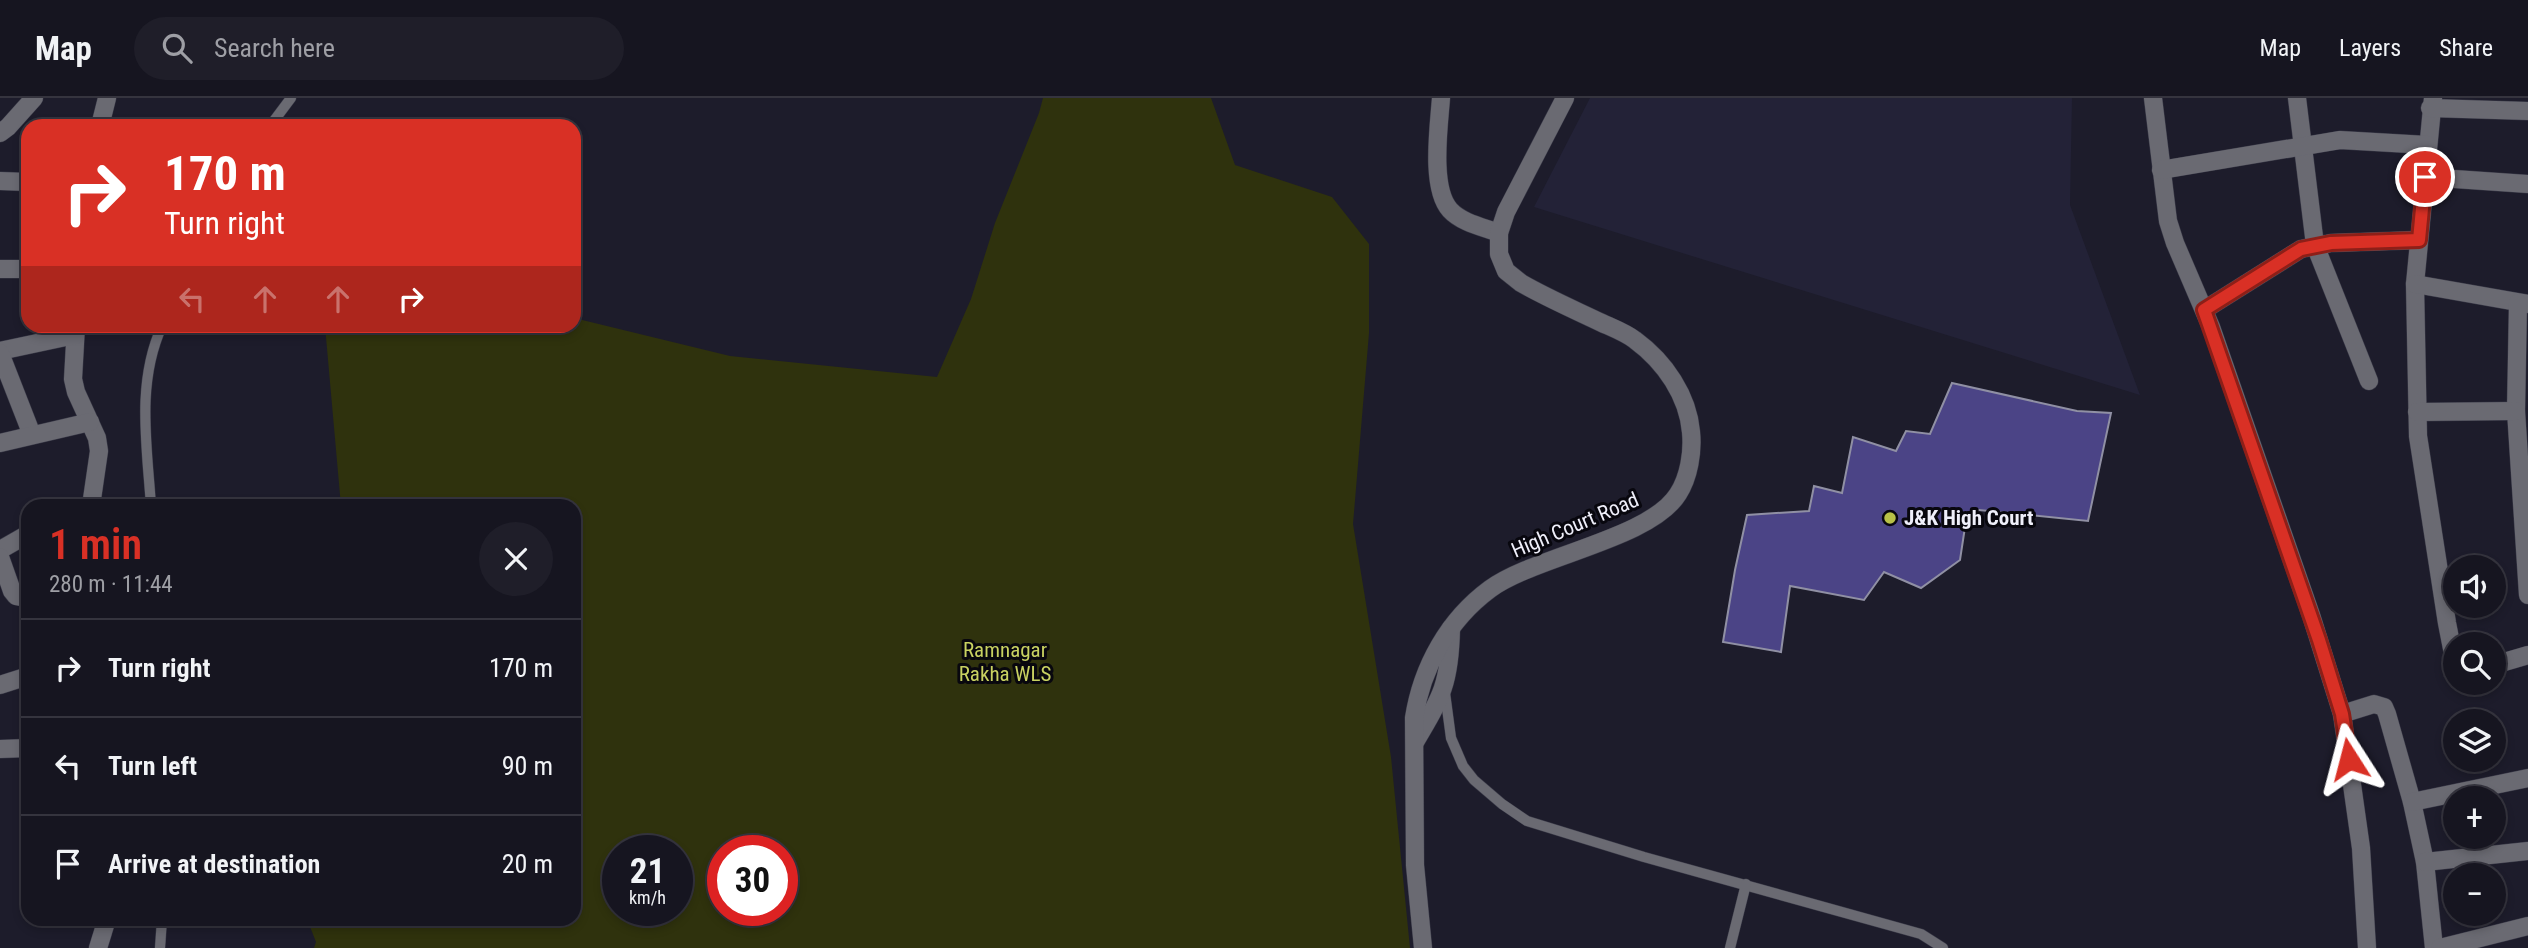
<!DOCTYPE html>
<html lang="en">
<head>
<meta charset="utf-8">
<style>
	:root { --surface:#161520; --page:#1f1e29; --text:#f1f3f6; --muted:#9e9fa5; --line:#35343e; --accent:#d93025 }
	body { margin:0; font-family:"Roboto Condensed",sans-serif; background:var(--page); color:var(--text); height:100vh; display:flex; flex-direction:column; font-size:26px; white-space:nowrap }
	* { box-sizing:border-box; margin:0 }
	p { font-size:23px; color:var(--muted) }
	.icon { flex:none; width:38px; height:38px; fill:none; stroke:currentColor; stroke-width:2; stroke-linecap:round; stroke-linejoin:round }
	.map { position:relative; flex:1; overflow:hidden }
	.sheet { position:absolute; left:21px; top:401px; width:560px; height:427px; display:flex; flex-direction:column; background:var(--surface); border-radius:21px; box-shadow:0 4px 10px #0003,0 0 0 2px var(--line) }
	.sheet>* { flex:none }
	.banner { position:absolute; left:21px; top:21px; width:560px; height:214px; border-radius:21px; box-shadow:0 4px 10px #0003,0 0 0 2px var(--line); background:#d93025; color:#fff; overflow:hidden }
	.fabs { position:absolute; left:2443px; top:457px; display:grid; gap:14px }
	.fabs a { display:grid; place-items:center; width:63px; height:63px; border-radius:50%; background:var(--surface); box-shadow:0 4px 10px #0003,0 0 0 2px var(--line); font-size:35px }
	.speed { position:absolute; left:602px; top:737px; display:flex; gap:14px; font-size:35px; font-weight:700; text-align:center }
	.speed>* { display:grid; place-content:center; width:91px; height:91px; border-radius:50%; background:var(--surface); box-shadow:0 4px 10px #0003,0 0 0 2px var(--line); line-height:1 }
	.speed small { font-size:18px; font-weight:400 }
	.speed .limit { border:10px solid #d22; background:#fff; color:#111 }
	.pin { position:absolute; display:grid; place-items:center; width:60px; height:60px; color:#fff; margin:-30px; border:4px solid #fff; border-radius:50%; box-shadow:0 2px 7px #0007 }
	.me { position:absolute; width:77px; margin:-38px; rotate:351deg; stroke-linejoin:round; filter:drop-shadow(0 0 5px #0008) }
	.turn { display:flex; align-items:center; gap:24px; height:147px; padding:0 28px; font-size:32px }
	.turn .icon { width:91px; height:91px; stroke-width:2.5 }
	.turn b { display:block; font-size:49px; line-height:60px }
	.lanes { display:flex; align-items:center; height:66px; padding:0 28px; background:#0003; justify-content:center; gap:35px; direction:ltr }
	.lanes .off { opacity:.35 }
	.round { display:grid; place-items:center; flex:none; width:74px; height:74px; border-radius:37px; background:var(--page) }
	.summary { display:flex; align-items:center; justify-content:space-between; height:119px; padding:0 28px }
	h1 { font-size:42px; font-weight:600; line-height:52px; color:var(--accent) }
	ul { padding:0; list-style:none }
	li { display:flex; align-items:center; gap:21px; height:98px; padding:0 28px; border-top:2px solid var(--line) }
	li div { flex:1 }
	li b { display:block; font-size:26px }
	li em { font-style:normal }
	header { display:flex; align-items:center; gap:42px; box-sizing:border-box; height:98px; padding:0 35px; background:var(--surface); border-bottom:2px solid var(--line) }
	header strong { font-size:33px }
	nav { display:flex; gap:38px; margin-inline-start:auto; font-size:24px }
	.search { width:490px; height:63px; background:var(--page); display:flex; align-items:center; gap:18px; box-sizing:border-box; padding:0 24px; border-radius:38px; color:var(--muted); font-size:26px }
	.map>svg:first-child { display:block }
</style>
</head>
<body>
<header>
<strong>Map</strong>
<div class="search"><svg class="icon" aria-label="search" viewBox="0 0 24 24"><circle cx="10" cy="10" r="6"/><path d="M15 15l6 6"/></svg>Search here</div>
<nav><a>Map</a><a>Layers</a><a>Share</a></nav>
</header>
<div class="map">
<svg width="2528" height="850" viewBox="0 0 2528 850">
	<rect width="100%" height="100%" fill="#1d1c2b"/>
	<path fill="#232237" d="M 1590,0 L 2072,0 L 2070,107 L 2140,297 L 1534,109 Z"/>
	<path fill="#2f320d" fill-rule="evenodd" d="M 1043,0 L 1211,0 L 1235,67 L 1332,99 L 1369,146 L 1369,235 L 1353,426 L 1391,659 L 1410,850 L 314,850 L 316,844 L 307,821 L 574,821 L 574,408 L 341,408 L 325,228 L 574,228 L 574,220 L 730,258 L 937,279 L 971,201 L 995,125 L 1039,15 ZM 618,752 L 677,752 L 677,812 L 618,812 ZM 723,752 L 782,752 L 782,812 L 723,812 Z"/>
	<path fill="#4b4486" stroke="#9090a4" stroke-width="2" d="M 1952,285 L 2077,313 L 2111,315 L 2088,423 L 1979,412 L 1965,429 L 1960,462 L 1921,490 L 1884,474 L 1864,502 L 1790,488 L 1781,554 L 1723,544 L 1735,472 L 1747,417 L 1809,413 L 1814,388 L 1842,395 L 1853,339 L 1896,353 L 1906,333 L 1930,336 Z"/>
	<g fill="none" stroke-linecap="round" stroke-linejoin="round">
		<defs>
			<g id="lane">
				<path d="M 270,28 L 291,0"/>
				<path d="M 151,408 C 147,347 136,285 162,228"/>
				<path d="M 1445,595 L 1451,640 L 1463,668 L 1474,682 L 1502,706 L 1527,723 L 1644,759 L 1921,836 L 1943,850"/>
				<path d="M 160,850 L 162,821"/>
				<path d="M 1730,850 L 1746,786"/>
			</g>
			<g id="street">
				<path d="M 1441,0 C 1439,28 1430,90 1450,112 C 1462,125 1483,129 1499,135"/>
				<path d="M 2153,0 L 2168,123 L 2175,145 L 2211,229 L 2311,517 L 2342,616 L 2374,606 L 2384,609 L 2387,616 L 2412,704 L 2425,764 L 2434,850"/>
				<path d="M 2297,0 L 2315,147 L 2369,283"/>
				<path d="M 2433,0 L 2415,186 L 2418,338 L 2447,525 L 2455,566"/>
				<path d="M 2430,10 L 2528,13"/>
				<path d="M 100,28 L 107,0"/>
				<path d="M 0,35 L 8,29 L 34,0"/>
				<path d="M 2161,72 L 2340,42 L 2427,47"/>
				<path d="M 2425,79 L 2528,86"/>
				<path d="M 0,83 L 28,84"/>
				<path d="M 0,171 L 28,171"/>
				<path d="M 2415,186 L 2528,206"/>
				<path d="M 2518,205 L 2516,313 L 2528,497"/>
				<path d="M 2204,212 L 2301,151 L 2331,145 L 2419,142"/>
				<path d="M 76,228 L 73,281 L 76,294 L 97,340 L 99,353 L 91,408"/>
				<path d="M 0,253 L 75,237"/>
				<path d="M 0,255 L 32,337"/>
				<path d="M 2417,314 L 2516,313"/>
				<path d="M 0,345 L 90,324"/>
				<path d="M 0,452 L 28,436"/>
				<path d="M 0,459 L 12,493 L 16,498 L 28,500"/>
				<path d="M 2494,567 L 2528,557"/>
				<path d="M 0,587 L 28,578"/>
				<path d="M 2342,616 L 2361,750 L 2367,850"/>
				<path d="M 1415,644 C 1442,599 1450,584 1451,530"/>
				<path d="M 0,651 L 28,650"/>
				<path d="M 2412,704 L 2528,680"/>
				<path d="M 2425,764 L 2528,753"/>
				<path d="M 98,850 L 107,821"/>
				<path d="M 1423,850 L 1415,767 L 1414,620 C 1422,569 1448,522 1490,491 C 1535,458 1650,441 1678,396 C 1689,379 1693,354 1691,334 C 1688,298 1665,264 1635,242 C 1626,235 1613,230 1602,225 C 1575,212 1547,200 1521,185 L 1506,173 L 1499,156 L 1499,135 L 1506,114 L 1565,0"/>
				<path d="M 2440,850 L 2528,828"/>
			</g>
		</defs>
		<use href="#lane" stroke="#3a3a48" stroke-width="11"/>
		<use href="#street" stroke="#3a3a48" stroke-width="19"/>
		<use href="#lane" stroke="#6a6a72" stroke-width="10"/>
		<use href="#street" stroke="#6a6a72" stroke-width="18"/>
	</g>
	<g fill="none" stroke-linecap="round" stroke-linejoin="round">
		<defs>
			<path id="route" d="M 2349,661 L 2342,616 L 2319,542 L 2204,212 L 2301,151 L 2331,145 L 2419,142 L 2425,79"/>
		</defs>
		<use href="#route" stroke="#8d1f18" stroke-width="18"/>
		<use href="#route" stroke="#d93025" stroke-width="12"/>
	</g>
	<circle fill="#b8c147" stroke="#08070e" stroke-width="2.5" cx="1890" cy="420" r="7"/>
	<g text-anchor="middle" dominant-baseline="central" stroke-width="6" stroke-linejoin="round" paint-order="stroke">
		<g font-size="21" font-weight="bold" fill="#efeffa" stroke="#08070e" text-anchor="start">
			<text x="1904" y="420">J&amp;K High Court</text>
		</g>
		<g font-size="21" fill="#efeffa" stroke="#08070e">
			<text transform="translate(1575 427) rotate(-23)">High Court Road</text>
		</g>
		<g font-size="21" fill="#c8d161" stroke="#08070e">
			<text x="1005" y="552">Ramnagar<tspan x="1005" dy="24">Rakha WLS</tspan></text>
		</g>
	</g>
</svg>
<div class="fabs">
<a><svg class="icon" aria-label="sound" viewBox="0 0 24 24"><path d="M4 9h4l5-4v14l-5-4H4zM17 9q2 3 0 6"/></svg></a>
<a><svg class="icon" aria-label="search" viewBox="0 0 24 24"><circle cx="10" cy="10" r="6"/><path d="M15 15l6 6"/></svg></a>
<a><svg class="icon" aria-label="layers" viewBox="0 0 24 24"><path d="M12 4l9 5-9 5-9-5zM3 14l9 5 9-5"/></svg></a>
<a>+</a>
<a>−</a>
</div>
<div class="speed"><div>21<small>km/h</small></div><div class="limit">30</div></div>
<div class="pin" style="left:2425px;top:79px;background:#d93025"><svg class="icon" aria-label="arrive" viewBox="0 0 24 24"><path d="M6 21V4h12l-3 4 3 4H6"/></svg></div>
<svg class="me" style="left:2349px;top:661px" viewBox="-20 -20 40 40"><path d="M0-17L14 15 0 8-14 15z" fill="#d93025" stroke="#fff" stroke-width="4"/></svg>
<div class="banner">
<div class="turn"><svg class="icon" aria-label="right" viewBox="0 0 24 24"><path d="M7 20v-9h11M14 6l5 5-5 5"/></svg><div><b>170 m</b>Turn right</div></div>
<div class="lanes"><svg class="icon off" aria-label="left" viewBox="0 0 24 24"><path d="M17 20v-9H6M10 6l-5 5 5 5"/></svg><svg class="icon off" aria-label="ahead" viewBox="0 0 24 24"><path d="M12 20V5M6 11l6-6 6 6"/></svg><svg class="icon off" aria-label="ahead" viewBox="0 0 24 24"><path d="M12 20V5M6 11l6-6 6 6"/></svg><svg class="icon" aria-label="right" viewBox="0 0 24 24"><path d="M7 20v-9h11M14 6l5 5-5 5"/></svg></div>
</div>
<section class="sheet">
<div class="summary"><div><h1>1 min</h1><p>280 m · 11:44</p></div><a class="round"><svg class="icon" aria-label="close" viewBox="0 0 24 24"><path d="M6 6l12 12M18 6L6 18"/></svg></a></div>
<ul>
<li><svg class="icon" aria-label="right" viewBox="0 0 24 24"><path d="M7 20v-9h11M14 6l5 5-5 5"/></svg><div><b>Turn right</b></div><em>170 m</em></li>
<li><svg class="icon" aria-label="left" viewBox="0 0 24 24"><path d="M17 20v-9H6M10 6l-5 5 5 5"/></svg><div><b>Turn left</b></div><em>90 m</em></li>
<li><svg class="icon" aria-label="arrive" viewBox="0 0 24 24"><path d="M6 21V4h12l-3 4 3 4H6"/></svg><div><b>Arrive at destination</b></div><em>20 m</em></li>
</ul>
</section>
</div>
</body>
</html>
